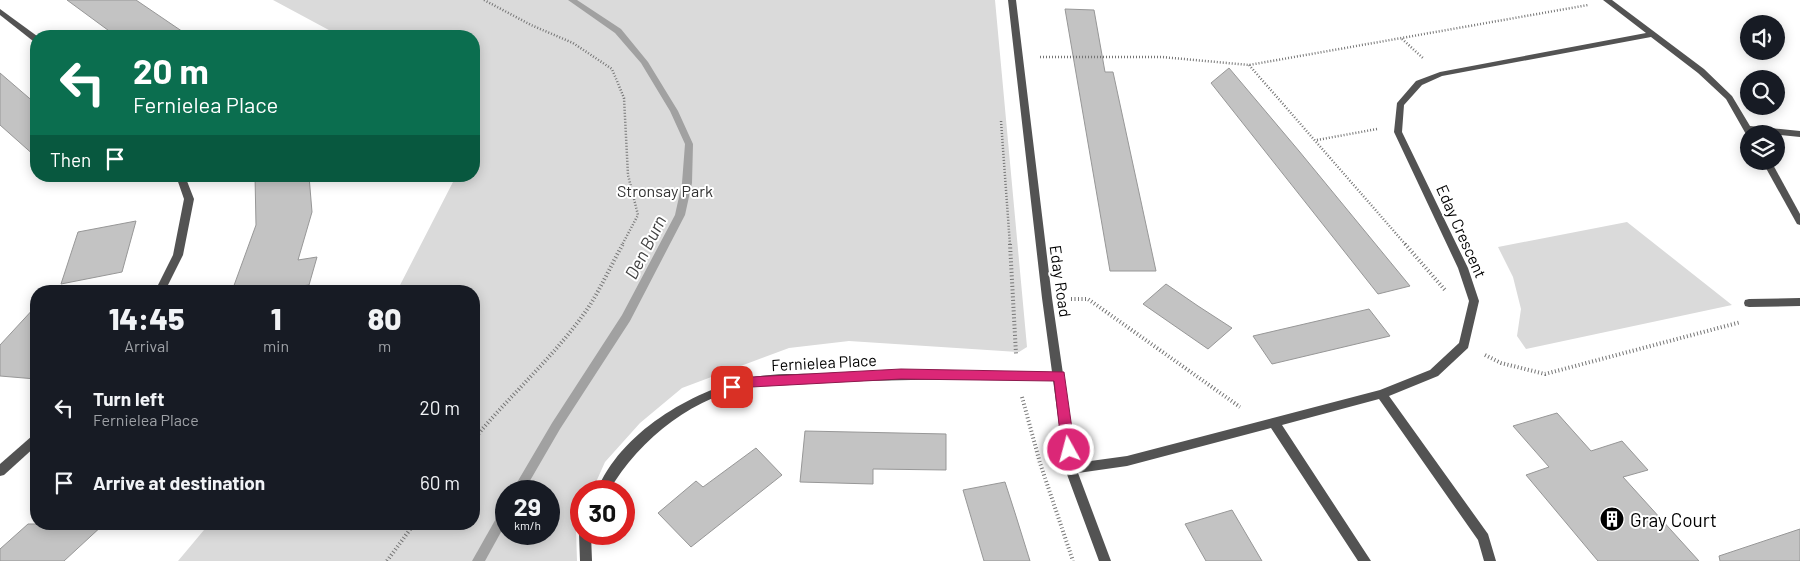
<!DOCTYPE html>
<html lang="en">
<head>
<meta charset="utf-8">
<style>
	:root { --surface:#171b24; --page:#242831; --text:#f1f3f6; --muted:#9ea1a6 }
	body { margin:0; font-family:Barlow,sans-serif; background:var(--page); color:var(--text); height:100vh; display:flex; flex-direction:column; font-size:19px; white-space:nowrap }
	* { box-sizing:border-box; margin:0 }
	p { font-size:16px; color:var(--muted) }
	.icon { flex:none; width:28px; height:28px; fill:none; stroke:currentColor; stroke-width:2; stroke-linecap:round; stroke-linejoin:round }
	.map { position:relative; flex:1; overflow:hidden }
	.details { position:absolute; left:30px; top:285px; width:450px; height:245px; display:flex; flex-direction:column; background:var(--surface); border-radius:20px; box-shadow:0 2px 12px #0003 }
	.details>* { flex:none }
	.guide { position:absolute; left:30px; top:30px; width:450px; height:152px; border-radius:20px; box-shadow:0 2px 12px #0003; background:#0b6e4f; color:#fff; overflow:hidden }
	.buttons { position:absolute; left:1740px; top:15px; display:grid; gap:10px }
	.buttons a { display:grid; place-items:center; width:45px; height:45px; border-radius:50%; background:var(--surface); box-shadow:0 2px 12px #0003; font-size:25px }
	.speed { position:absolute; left:495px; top:480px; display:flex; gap:10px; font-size:25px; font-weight:700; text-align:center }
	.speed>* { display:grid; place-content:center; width:65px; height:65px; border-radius:50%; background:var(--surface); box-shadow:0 2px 12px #0003; line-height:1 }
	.speed small { font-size:12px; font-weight:400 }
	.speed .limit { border:8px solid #d22; background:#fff; color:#111 }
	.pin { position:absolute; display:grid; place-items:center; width:42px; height:42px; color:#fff; margin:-21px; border-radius:10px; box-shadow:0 2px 8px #0006 }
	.me { position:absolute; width:55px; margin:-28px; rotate:353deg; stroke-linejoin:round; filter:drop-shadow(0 0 4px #0008) }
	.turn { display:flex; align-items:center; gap:18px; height:105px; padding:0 20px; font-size:22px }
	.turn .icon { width:65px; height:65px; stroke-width:2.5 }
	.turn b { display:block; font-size:35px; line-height:42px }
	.then { display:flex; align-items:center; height:48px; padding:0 20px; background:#0003; gap:10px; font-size:19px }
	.eta { display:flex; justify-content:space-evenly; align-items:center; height:85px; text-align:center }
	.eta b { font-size:30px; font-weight:800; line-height:35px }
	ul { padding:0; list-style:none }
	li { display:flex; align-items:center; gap:15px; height:75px; padding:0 20px }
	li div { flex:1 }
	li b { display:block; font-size:19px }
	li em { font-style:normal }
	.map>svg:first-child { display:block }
</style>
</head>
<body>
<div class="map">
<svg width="1800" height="561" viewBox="0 0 1800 561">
	<rect width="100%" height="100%" fill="#fff"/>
	<g fill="#dadada" fill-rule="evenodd">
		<path d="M 273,0 L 995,0 L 1027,347 L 1019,352 L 849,341 L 789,348 L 682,388 L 640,423 L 605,462 L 592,491 L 581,491 L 581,515 L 576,528 L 577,561 L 178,561 L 209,524 L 474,524 L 474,291 L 397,291 L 454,180 L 453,176 L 474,176 L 474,36 L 340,36 ZM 506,491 L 549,491 L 549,534 L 506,534 Z"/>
		<path d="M 1627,222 L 1732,305 L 1526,349 L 1517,336 L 1521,309 L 1513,277 L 1498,247 Z"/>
	</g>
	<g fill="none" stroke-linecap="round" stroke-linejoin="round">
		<g fill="#a1a1a1" fill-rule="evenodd">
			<path d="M 568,0 L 577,0 L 621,29 L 648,62 L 678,111 L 693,144 L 692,183 L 685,215 L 630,321 L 560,429 L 524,491 L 512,491 L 552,423 L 622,315 L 675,215 L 682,183 L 685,144 L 670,111 L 641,63 L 615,33 Z"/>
			<path d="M 506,507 L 506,523 L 485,561 L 472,561 L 502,508 Z"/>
		</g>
	</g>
	<g fill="#c3c3c3" stroke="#979797">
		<path d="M 67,0 L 136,0 L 189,36 L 116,36 Z"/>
		<path d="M 1065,9 L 1094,10 L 1105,72 L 1113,72 L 1156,271 L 1110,271 Z"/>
		<path d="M 1229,68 L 1299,151 L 1410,286 L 1378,294 L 1211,83 Z"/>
		<path d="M 0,73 L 36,104 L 36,157 L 0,125 Z"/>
		<path d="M 255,176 L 309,176 L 312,212 L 298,260 L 317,257 L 309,285 L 264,291 L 232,291 L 256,225 Z"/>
		<path d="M 136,221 L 122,272 L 61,284 L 78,232 Z"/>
		<path d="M 1166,284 L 1198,306 L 1232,328 L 1208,349 L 1143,304 Z"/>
		<path d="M 36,306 L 36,379 L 0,376 L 0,345 Z"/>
		<path d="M 1369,309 L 1390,336 L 1272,364 L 1253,336 Z"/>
		<path d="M 1557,413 L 1591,451 L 1622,441 L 1648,470 L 1623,477 L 1699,561 L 1598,561 L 1526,475 L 1549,467 L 1513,426 Z"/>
		<path d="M 805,431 L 946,434 L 946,470 L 873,469 L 873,484 L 800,482 Z"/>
		<path d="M 756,448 L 782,475 L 691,547 L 658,513 L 696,481 L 703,487 Z"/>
		<path d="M 1005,482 L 1015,513 L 1030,561 L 984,561 L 963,490 Z"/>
		<path d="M 1232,510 L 1262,561 L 1206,561 L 1185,524 Z"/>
		<path d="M 28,524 L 104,524 L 64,561 L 0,561 L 0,549 Z"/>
		<path d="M 1800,529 L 1800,561 L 1720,561 L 1719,556 Z"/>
	</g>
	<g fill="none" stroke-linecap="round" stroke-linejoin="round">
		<g stroke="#757575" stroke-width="2.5" stroke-dasharray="1 2" stroke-linecap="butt">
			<path d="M 484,0 L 531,25 L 573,43 L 612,69 L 624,98 L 628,175 L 638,215 L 622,245"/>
			<path d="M 1402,39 L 1423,58"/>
			<path d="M 1040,57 L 1162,57 L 1249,65 L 1588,5"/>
			<path d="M 1249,65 L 1406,245"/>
			<path d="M 1001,121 L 1010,245"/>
			<path d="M 1317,140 L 1377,129"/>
		</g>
		<g stroke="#757575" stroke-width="4" stroke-dasharray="1 2.5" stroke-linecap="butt">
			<path d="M 1010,244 L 1016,354"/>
			<path d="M 1405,244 L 1445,290"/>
			<path d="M 1071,299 L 1088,299 L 1240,407"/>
			<path d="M 1485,355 L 1501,363 L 1545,374 L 1741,322"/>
			<path d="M 1022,397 L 1040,463 L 1073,561"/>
			<path d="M 474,439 C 510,395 556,355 588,308 C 601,288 611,265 623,244"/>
			<path d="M 387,561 L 414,524"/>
		</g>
		<path fill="#535353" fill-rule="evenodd" d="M 1800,298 L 1800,306 L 1749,307 L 1745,306 L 1744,303 L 1745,300 L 1749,299 Z"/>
		<g fill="#535353" fill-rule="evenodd">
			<path d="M 1008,0 L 1016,0 L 1052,298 L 1076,463 L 1127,456 L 1380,390 L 1430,370 L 1459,343 L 1469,301 L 1458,268 L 1394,132 L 1397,103 L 1416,81 L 1440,72 L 1646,33 L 1603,0 L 1612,0 L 1704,69 L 1732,96 L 1750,126 L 1800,131 L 1800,137 L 1753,132 L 1754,134 L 1749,134 L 1749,136 L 1747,136 L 1726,99 L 1698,73 L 1651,37 L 1442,76 L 1422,85 L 1404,105 L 1402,132 L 1468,268 L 1479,301 L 1468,348 L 1438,376 L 1389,396 L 1488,534 L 1496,561 L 1484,561 L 1478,540 L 1379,399 L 1282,425 L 1371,561 L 1358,561 L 1271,428 L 1127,466 L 1078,473 L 1111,561 L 1099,561 L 1065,469 L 1053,380 C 990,380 927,379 864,381 C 848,381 831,382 815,383 C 796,383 777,382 758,385 C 696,394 640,438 609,491 L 597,491 C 620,433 691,391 750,378 C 775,372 803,375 829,373 C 903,370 977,371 1052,372 L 1042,298 Z"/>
			<path d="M 0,9 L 37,36 L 36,41 L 33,41 L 0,15 Z"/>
			<path d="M 1762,161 L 1771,161 L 1800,214 L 1800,225 L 1797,224 Z"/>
			<path d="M 176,176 L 185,176 L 194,199 L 183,255 L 165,291 L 155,291 L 173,255 L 184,199 Z"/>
			<path d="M 36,434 L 36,446 L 4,475 L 0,476 L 0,464 L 32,436 Z"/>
			<path d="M 581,530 L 581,534 L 591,534 L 592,561 L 580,561 L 579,534 Z"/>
		</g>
	</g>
	<path fill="#db2777" stroke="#8e194d" d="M 901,369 L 1064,372 L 1075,450 L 1073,454 L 1069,456 L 1064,454 L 1062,450 L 1054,381 L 901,379 L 751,387 L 732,392 L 728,391 L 726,387 L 728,384 L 751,377 Z"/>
	<defs>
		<symbol id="building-disc" viewBox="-11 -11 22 22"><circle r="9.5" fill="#000" stroke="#fff"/><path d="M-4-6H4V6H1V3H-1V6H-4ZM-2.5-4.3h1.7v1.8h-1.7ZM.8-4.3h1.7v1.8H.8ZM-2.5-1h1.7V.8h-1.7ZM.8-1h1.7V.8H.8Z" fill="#fff"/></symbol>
	</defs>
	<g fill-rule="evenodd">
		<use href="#building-disc" x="1598" y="505" width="28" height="28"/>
	</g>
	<g text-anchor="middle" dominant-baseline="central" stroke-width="4" stroke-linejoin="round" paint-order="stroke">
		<g font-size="16" fill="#313131" stroke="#fff">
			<text x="665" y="190">Stronsay Park</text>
		</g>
		<g font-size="16" fill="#000" stroke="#fff">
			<text transform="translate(1462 231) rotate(66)">Eday Crescent</text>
			<text transform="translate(1061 281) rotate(82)">Eday Road</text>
			<text transform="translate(824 362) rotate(-3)">Fernielea Place</text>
		</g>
		<g font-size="18" font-style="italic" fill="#424242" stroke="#fff">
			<text transform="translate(645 247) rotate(-63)">Den Burn</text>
		</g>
		<g font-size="19" fill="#000" stroke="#fff" text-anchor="start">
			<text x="1630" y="519">Gray Court</text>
		</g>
	</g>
</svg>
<div class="buttons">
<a><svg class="icon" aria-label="sound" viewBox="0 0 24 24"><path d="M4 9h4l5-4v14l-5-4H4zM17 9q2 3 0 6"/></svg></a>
<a><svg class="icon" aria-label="search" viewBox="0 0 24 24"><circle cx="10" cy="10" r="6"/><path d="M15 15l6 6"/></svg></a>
<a><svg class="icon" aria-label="layers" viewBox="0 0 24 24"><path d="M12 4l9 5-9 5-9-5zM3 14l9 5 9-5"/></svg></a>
</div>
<div class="speed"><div>29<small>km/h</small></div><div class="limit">30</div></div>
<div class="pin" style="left:732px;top:387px;background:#d93025"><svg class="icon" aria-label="arrive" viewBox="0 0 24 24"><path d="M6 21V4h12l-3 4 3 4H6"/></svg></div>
<svg class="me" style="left:1069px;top:450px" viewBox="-20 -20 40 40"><circle r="17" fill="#db2777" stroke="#fff" stroke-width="3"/><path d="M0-11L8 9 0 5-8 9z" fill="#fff"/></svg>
<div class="guide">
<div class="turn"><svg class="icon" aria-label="left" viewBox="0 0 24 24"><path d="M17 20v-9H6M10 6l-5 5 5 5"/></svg><div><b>20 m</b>Fernielea Place</div></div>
<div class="then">Then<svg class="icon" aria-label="arrive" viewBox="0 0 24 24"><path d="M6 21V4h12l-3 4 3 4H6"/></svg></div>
</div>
<section class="details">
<div class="eta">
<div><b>14:45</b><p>Arrival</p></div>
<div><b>1</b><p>min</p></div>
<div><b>80</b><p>m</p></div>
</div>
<ul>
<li><svg class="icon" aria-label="left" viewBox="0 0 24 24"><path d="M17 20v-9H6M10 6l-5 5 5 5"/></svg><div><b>Turn left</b><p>Fernielea Place</p></div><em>20 m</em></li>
<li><svg class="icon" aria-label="arrive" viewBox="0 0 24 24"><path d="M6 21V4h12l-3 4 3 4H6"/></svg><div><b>Arrive at destination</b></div><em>60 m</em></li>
</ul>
</section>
</div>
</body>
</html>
